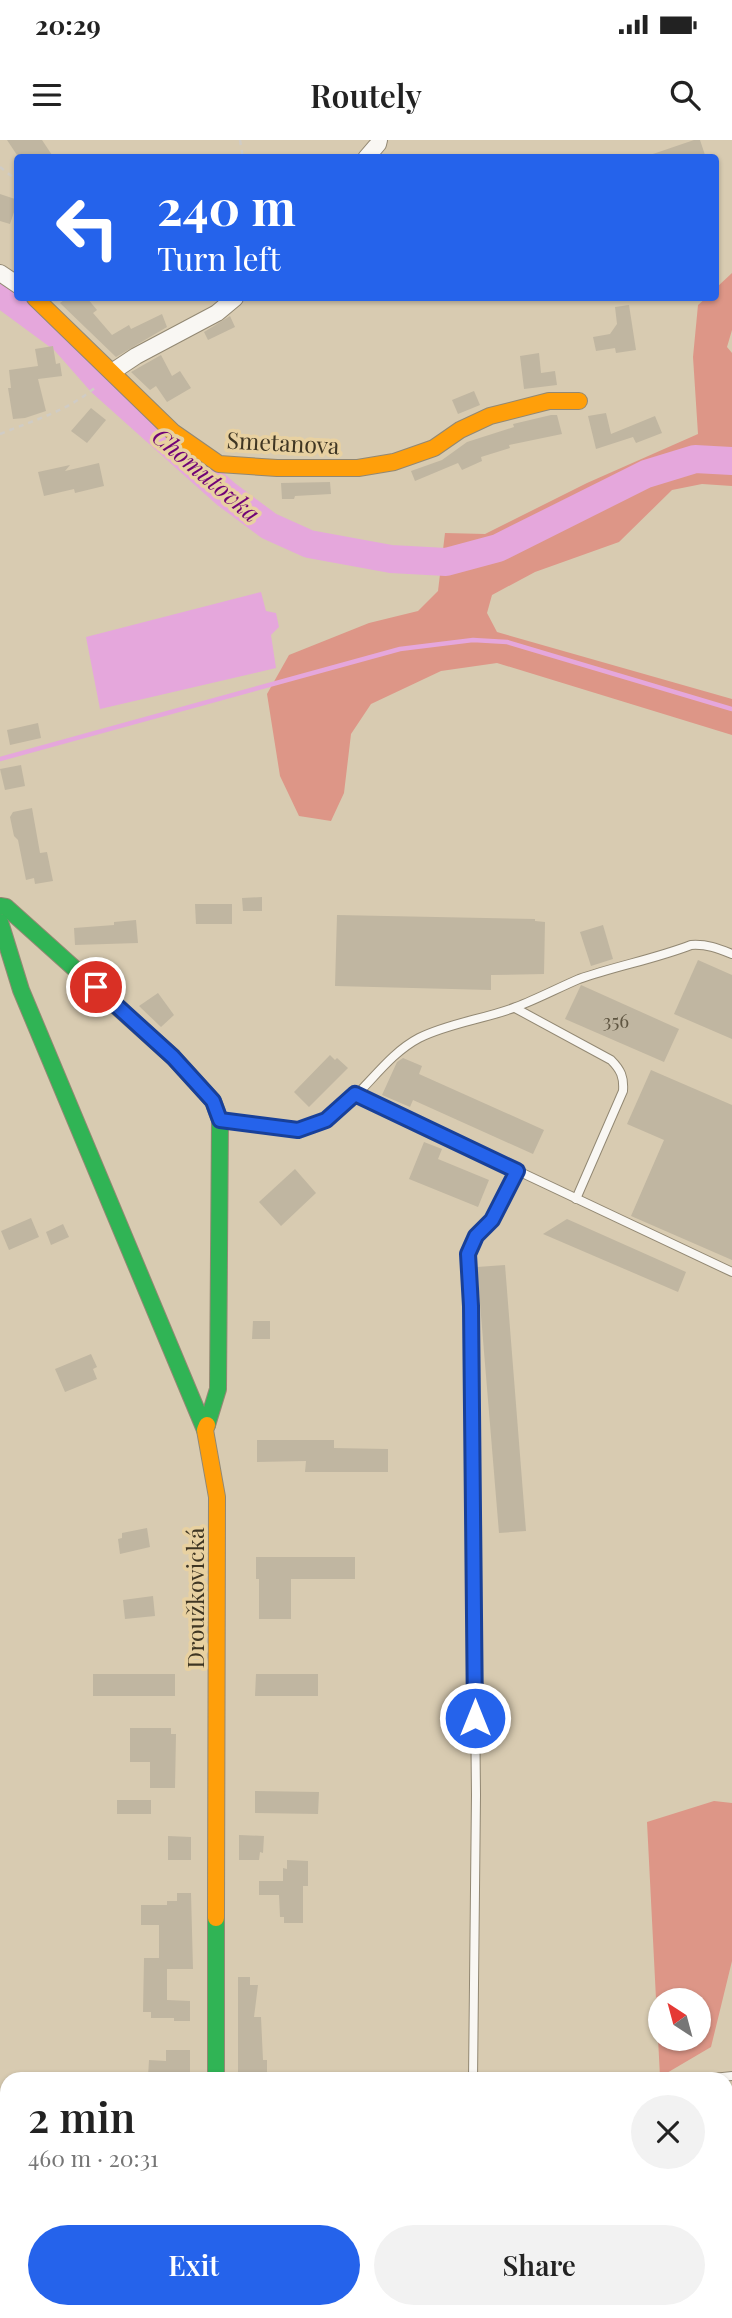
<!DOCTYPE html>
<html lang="en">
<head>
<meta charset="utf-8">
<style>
	:root { --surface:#fff; --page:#f2f2f2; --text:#222; --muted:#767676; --accent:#2563eb }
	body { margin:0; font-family:"Playfair Display",serif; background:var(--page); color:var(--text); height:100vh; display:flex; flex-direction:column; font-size:26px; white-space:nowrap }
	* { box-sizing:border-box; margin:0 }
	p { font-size:23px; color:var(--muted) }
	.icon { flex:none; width:38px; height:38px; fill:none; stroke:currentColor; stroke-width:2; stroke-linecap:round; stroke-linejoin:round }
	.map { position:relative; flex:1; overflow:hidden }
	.sheet { position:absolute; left:0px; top:1932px; width:733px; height:247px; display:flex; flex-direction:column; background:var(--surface); border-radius:21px 21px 0 0; box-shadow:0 2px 5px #0004 }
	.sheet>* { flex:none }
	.top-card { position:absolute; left:14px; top:14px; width:705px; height:147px; border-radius:7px; box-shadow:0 2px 5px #0004; background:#2563eb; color:#fff; overflow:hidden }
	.needle { width:46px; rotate:324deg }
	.tools { position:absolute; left:648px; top:1848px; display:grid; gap:14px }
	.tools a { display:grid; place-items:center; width:63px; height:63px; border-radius:50%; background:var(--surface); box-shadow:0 2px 5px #0004; font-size:35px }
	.pin { position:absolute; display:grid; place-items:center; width:60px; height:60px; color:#fff; margin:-30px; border:4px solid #fff; border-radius:50%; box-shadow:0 2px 7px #0007 }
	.me { position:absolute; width:77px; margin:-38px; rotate:0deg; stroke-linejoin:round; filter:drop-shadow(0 0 5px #0008) }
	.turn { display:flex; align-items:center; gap:24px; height:147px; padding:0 28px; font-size:32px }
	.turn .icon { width:91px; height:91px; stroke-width:2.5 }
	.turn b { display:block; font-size:49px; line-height:60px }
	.round { display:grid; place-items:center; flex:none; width:74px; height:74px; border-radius:37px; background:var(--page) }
	.summary { display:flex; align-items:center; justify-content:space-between; height:119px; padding:0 28px }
	h1 { font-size:42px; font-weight:600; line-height:52px }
	.primary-button { display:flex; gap:14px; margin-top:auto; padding:14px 28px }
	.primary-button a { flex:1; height:80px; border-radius:42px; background:var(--accent); color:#fff; font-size:28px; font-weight:600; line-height:80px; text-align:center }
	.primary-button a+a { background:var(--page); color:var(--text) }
	.status { display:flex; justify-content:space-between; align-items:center; height:49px; padding:0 35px; background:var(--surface); direction:ltr }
	.status svg { height:19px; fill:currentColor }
	header { display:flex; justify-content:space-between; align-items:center; height:91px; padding:0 28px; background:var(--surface); font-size:32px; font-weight:600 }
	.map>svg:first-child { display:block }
</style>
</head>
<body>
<div class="status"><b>20:29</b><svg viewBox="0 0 49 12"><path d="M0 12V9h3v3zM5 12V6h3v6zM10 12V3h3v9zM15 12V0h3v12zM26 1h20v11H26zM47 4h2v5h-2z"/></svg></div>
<header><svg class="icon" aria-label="menu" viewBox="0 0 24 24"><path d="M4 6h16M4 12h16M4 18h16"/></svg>Routely<svg class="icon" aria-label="search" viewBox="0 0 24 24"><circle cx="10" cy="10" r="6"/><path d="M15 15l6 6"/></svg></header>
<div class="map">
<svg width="732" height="2178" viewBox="0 0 732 2178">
	<rect width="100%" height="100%" fill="#d8cbb1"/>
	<g fill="#dd9687" fill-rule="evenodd">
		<path d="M 732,133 L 732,190 L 727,207 L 732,213 L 732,346 L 702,344 L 672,350 L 619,402 L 535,432 L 492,455 L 487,473 L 497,492 L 732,559 L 732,595 L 497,523 L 441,531 L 371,564 L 351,594 L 344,653 L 331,681 L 299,676 L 280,636 L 267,554 L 289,515 L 369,483 L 418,471 L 438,451 L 445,393 L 485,394 L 587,343 L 698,294 L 693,217 L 698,165 L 706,158 L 716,158 L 716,148 Z"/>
		<path d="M 714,1661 L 732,1663 L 732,1821 L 711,1907 L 660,1937 L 647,1682 ZM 660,1860 L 698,1860 L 698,1899 L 660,1899 Z"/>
	</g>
	<path fill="#e5a7dc" d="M 261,452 L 266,471 L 276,473 L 279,487 L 271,495 L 276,528 L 100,569 L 86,497 Z"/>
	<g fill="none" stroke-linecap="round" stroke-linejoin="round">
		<path stroke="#e5a7dc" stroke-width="4.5" d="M 0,619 L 400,509 L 473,500 L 507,502 L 732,569"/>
		<path stroke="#e5a7dc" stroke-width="28" d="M 0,153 L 64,200 L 101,242 L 226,354 L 269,386 L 309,404 L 391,419 L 446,422 L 498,408 L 646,334 L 695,319 L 732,321"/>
	</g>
	<g fill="#c0b6a1">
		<path d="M 7,0 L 42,0 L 54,18 L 19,18 Z"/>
		<path d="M 694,0 L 700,0 L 706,18 L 650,18 L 650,15 Z"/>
		<path d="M 0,54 L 18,60 L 10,84 L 0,81 Z"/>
		<path d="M 67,158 L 87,158 L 97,170 L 93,173 L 112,195 L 129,185 L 131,189 L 162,174 L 167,187 L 116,217 L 60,163 Z"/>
		<path d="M 629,165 L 636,210 L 616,213 L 615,208 L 596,211 L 593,197 L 610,194 L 617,184 L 615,167 Z"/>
		<path d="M 230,176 L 235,187 L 208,200 L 204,192 Z"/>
		<path d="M 53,206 L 56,224 L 60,223 L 62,236 L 38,239 L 46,271 L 25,278 L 13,279 L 8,248 L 11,248 L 9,230 L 38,226 L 35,209 Z"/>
		<path d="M 539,213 L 541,233 L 555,231 L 557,245 L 524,249 L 520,216 Z"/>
		<path d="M 161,215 L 172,236 L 180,231 L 191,248 L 167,262 L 156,246 L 150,250 L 131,232 Z"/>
		<path d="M 474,251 L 480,265 L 458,274 L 452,260 Z"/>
		<path d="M 91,268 L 106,280 L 87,303 L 71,291 Z"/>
		<path d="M 606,273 L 611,294 L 655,276 L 662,293 L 636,303 L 633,297 L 596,309 L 588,276 Z"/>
		<path d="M 551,275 L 557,275 L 562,294 L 509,305 L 510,308 L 481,317 L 482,321 L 462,330 L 458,323 L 415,341 L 411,331 L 442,320 L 467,302 L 514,287 L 513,284 Z"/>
		<path d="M 99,323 L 104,346 L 75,353 L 74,349 L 44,356 L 38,332 L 70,325 L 65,331 Z"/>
		<path d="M 330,342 L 331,354 L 295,356 L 294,359 L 282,359 L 281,343 Z"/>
		<path d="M 38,583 L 41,598 L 10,605 L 7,590 Z"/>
		<path d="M 21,625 L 25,646 L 5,650 L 0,629 Z"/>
		<path d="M 32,668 L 40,713 L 47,712 L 53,741 L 35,744 L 34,738 L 26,740 L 18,700 L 14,696 L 10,677 L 13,672 Z"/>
		<path d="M 262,757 L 262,771 L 243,771 L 242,758 Z"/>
		<path d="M 195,764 L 232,764 L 232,784 L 196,784 Z"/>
		<path d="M 337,775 L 535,779 L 535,781 L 545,782 L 544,834 L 491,835 L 491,850 L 335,846 Z"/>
		<path d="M 136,780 L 138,803 L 75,805 L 74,788 L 114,785 L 114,782 Z"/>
		<path d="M 603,785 L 613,819 L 591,826 L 580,792 Z"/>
		<path d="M 698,820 L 732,835 L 732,899 L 674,874 Z"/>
		<path d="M 581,845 L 679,889 L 664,922 L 565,879 Z"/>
		<path d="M 158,853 L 174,875 L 161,887 L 139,866 Z"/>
		<path d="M 330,915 L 335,920 L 337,918 L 348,928 L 309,967 L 294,952 Z"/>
		<path d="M 403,918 L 422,926 L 419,934 L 544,990 L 533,1014 L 413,960 L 410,967 L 382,955 L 397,922 Z"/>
		<path d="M 651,930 L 732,965 L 732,1120 L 631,1076 L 664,1000 L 627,984 Z"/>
		<path d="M 424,1002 L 442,1009 L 438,1019 L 489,1040 L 478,1067 L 409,1039 Z"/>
		<path d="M 295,1029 L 316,1053 L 281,1086 L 259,1062 Z"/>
		<path d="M 31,1078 L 39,1097 L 9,1110 L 1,1091 Z"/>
		<path d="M 567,1079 L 686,1132 L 678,1152 L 543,1094 Z"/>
		<path d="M 63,1084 L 69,1097 L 51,1105 L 46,1092 Z"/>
		<path d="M 505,1125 L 526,1391 L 499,1393 L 477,1127 Z"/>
		<path d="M 253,1181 L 270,1181 L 270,1199 L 252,1199 Z"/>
		<path d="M 91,1214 L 97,1227 L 93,1229 L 97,1239 L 65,1252 L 55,1229 Z"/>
		<path d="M 257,1300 L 334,1300 L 334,1308 L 388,1309 L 388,1332 L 305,1332 L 306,1321 L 257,1322 Z"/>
		<path d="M 147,1388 L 150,1407 L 120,1414 L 118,1399 L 122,1398 L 122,1393 Z"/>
		<path d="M 256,1417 L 355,1417 L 355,1439 L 291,1439 L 291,1479 L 259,1479 L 259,1439 L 256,1439 Z"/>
		<path d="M 153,1456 L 155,1476 L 125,1479 L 123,1460 Z"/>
		<rect x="93" y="1534" width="82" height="22"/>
		<path d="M 256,1534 L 318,1534 L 318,1556 L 255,1556 Z"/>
		<path d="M 130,1588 L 171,1588 L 171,1594 L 176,1594 L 175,1648 L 150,1648 L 150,1622 L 130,1622 Z"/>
		<path d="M 255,1651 L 319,1652 L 318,1674 L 255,1673 Z"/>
		<rect x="117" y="1660" width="34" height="14"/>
		<path d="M 239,1695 L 264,1696 L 263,1713 L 260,1712 L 259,1720 L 239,1720 Z"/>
		<path d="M 168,1696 L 191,1697 L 191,1720 L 168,1720 Z"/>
		<path d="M 287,1720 L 308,1721 L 308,1746 L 303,1746 L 303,1783 L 284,1783 L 284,1777 L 280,1777 L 279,1755 L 259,1755 L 259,1741 L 283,1741 L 283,1728 L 287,1729 Z"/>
		<path d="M 177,1753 L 191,1753 L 193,1829 L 167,1829 L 167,1860 L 190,1861 L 190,1881 L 174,1881 L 174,1878 L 151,1878 L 151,1872 L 143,1872 L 144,1818 L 159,1818 L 159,1785 L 141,1785 L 141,1765 L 167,1765 L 167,1761 L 177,1761 Z"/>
		<path d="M 238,1837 L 250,1837 L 250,1845 L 258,1845 L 254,1877 L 261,1877 L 263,1920 L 267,1920 L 267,1939 L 238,1939 Z"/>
		<path d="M 166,1910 L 190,1910 L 190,1939 L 148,1937 L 149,1920 L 166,1921 Z"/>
	</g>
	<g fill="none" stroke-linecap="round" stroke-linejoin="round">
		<defs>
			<g id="lane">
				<path d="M 515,868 L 611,920 C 621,930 624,937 623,951 L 576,1059"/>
				<path d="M 355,954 L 732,1132"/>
				<path d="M 224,981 C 247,984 286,994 308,988 C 355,973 377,920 419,898 C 449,883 485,879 516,867 C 537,859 558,848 579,839 C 616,826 655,819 691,805 C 707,804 717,808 732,814"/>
				<path d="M 473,1939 L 476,1655 L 471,1166 L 468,1114 L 476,1096 L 492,1080 L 518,1031"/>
				<path d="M 704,1939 L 732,1936"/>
			</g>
			<g id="street">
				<path d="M 366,18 L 378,4 L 379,0"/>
				<path d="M 0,133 L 18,145"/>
				<path d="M 112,232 L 136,216 L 217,173 L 235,158"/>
			</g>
			<g id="fast">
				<path d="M 0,766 L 6,767 L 173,917 L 213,961 L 220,980 L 218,1249 L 207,1285"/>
				<path d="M 0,782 L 21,850 L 205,1290"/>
				<path d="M 216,1939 L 216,1778"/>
				<path d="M 215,2172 L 215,2178"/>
			</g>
			<g id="slow">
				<path d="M 35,158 L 173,292 L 219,324 L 277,328 L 358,328 L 394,322 L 434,308 L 460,290 L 490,276 L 549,261 L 579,261"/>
				<path d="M 207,1285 L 205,1290 L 217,1357 L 216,1778"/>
			</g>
		</defs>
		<use href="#lane" stroke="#928873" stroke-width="10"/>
		<use href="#street" stroke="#928873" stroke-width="18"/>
		<use href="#fast" stroke="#928873" stroke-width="18"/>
		<use href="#slow" stroke="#928873" stroke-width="18"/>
		<g stroke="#d0ccc5" stroke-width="2.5" stroke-dasharray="5 5" stroke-linecap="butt">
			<path d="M 240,0 L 243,18"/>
			<path d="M 0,27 L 18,41"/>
			<path d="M 0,294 C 34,280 68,271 97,246"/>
		</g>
		<use href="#lane" stroke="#f9f7f3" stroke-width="8"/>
		<use href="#street" stroke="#f9f7f3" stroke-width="16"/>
		<use href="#fast" stroke="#30b455" stroke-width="16"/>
		<use href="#slow" stroke="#ff9f0a" stroke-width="16"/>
	</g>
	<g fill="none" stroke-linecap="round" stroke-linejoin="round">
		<defs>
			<path id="route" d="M 96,847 L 173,917 L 213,961 L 220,980 L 298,990 L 326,980 L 355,954 L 517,1031 L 492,1080 L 476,1096 L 468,1114 L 471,1166 L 475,1578"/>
		</defs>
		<use href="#route" stroke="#184099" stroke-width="18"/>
		<use href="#route" stroke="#2563eb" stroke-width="12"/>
	</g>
	<g text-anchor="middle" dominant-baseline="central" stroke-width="7" stroke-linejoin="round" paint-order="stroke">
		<g font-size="19" fill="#5f5642">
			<text x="616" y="880">356</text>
		</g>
		<g font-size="23" fill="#3f3623" stroke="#e8d1a1">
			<text transform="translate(283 302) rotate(3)">Smetanova</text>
			<text transform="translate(194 1458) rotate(-90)">Droužkovická</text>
		</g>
		<g font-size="24" font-style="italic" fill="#700376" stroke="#e8d1a1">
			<text transform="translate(207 334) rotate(40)">Chomutovka</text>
		</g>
	</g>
</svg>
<div class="tools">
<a><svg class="needle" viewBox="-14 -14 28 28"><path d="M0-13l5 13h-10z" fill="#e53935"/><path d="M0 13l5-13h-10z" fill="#767676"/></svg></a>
</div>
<div class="pin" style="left:96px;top:847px;background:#d93025"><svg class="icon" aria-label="arrive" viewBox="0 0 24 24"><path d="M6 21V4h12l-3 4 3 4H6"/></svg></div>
<svg class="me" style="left:475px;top:1578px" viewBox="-20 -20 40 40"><circle r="17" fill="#2563eb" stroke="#fff" stroke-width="3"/><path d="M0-11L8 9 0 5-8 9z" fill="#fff"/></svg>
<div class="top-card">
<div class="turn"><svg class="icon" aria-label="left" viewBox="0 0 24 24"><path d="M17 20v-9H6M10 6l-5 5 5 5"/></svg><div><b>240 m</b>Turn left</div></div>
</div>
<section class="sheet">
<div class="summary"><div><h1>2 min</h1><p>460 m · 20:31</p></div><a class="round"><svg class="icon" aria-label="close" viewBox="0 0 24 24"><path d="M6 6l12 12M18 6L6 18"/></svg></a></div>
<div class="primary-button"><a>Exit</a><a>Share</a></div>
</section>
</div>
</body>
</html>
